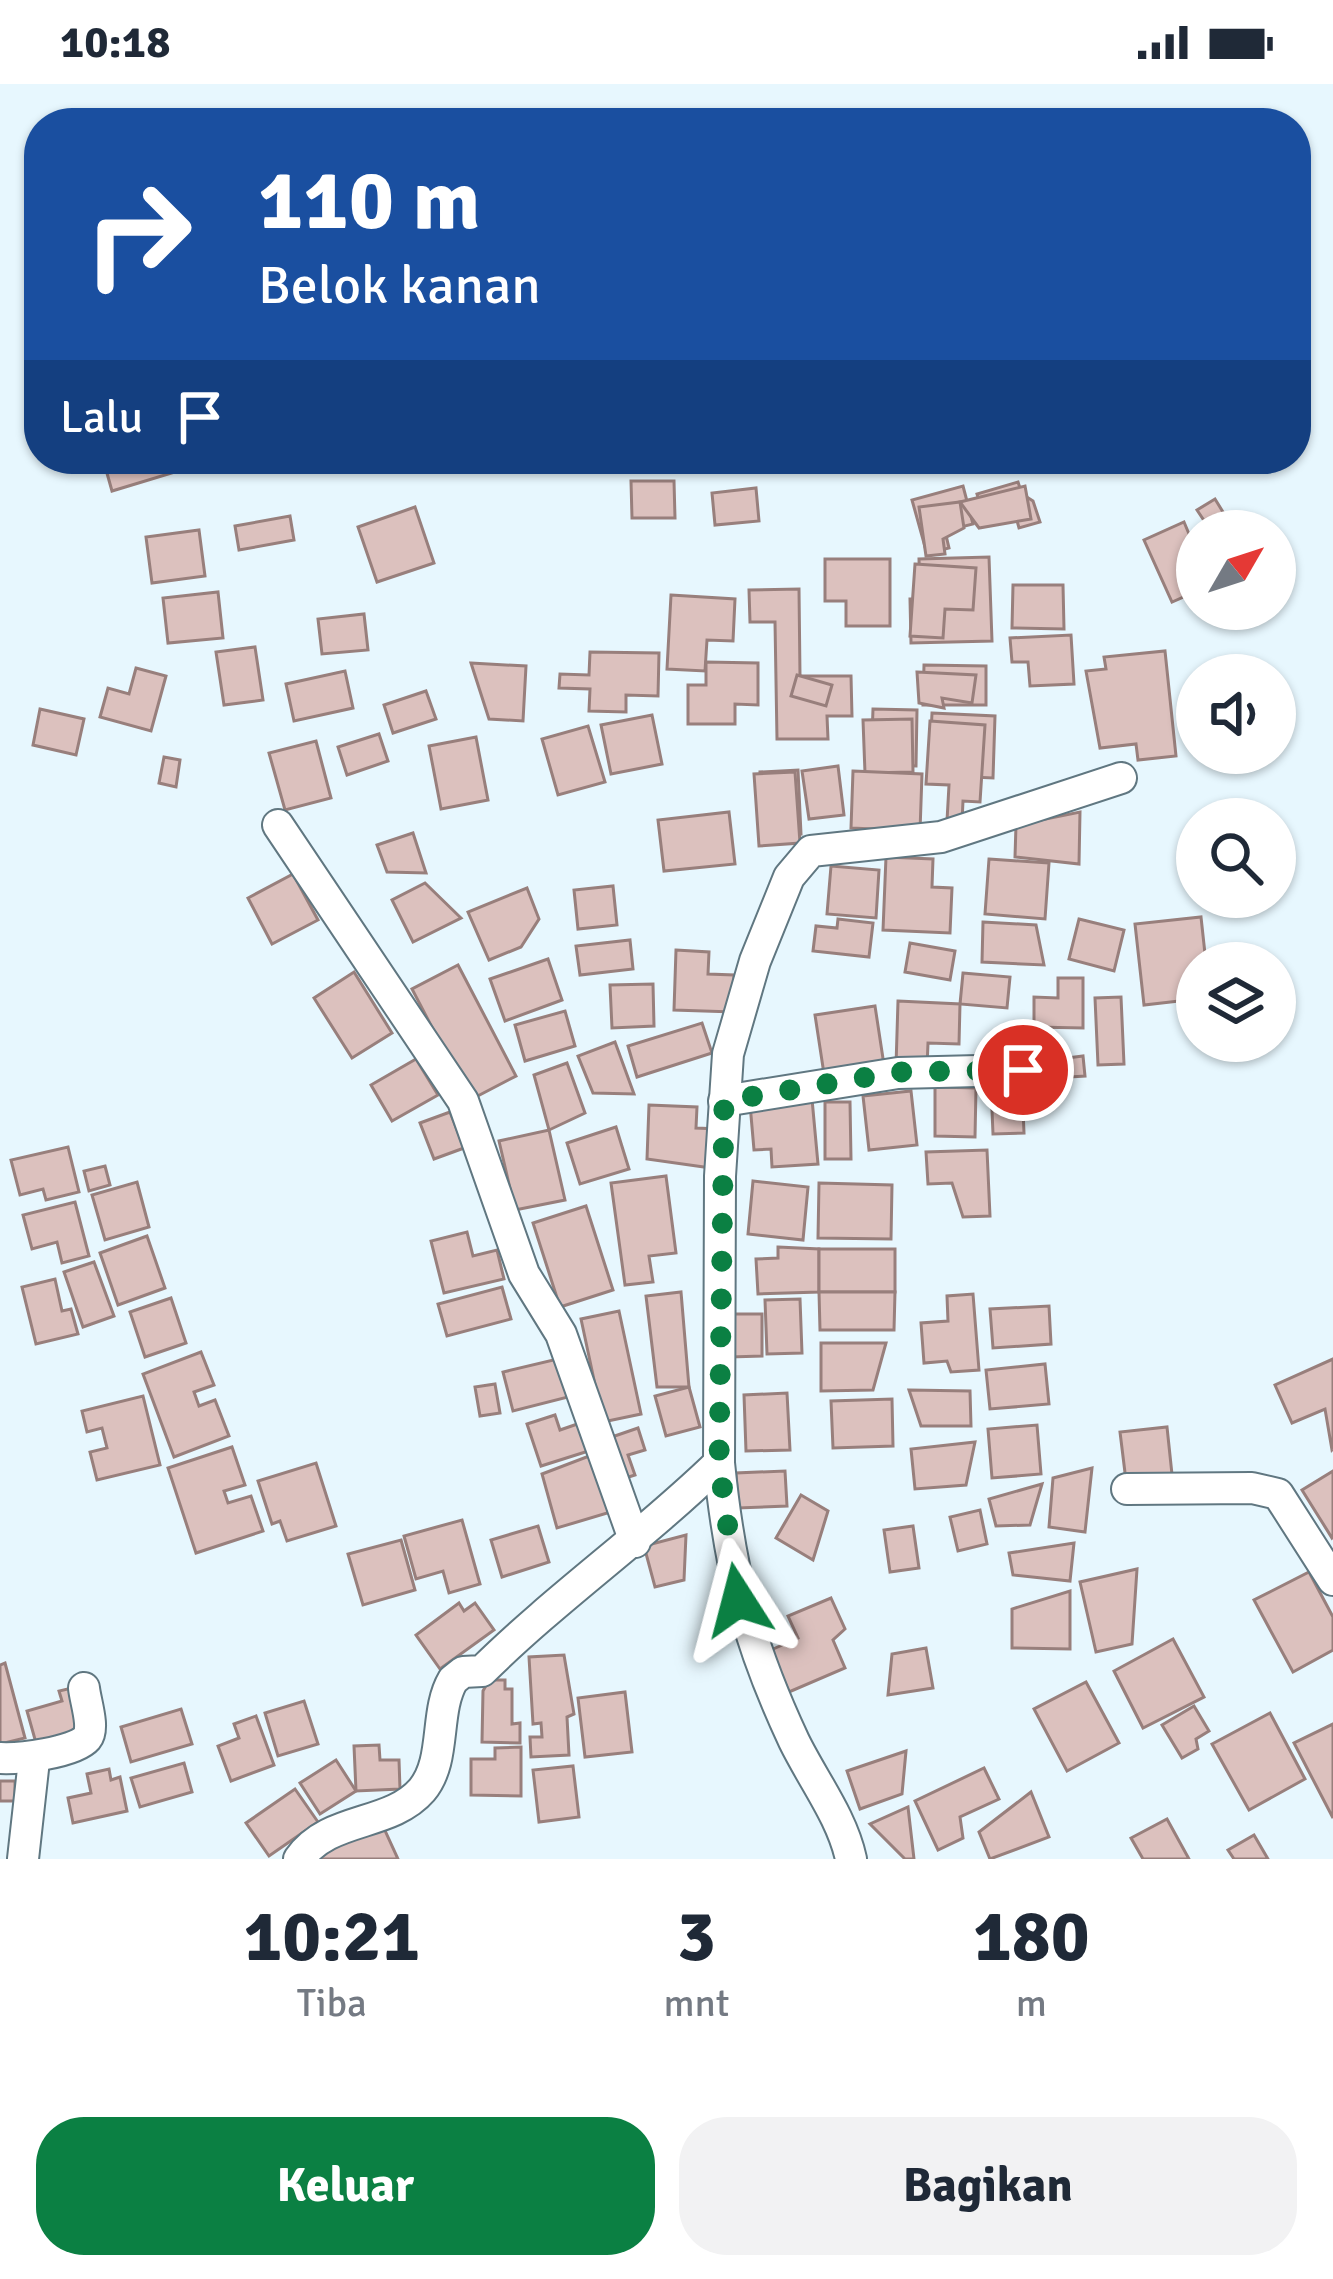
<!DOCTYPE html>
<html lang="id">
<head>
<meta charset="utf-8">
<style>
	:root { --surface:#fff; --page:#f2f2f3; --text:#1f2937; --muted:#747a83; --accent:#0b8043 }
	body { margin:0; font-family:Signika,sans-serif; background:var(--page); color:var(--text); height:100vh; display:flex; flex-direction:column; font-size:45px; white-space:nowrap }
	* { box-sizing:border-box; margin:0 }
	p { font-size:39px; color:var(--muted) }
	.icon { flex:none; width:66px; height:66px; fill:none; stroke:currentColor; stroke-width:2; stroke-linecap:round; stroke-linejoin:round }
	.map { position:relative; height:1775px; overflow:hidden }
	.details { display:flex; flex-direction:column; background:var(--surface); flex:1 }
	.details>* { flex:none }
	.banner { position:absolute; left:24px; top:24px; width:1287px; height:366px; border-radius:48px; box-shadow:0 3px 9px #0004; background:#1a4fa0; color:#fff; overflow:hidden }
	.needle { width:78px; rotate:51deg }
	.controls { position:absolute; left:1176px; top:426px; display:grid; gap:24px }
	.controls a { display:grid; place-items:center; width:120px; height:120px; border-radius:50%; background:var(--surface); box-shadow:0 3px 9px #0004; font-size:60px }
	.pin { position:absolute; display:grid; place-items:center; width:102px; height:102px; color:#fff; margin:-51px; border:6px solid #fff; border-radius:50%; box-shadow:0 3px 12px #0007 }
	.me { position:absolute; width:132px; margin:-66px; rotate:351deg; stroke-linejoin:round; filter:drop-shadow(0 0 9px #0008) }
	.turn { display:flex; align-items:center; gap:42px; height:252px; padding:0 36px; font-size:54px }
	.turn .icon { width:156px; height:156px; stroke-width:2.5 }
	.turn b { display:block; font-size:84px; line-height:102px }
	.then { display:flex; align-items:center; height:114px; padding:0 36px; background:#0003; gap:24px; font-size:45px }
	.eta { display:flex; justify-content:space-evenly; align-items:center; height:204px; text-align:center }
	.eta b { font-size:72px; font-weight:800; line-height:84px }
	.primary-button { display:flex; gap:24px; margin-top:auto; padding:24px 36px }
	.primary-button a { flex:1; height:138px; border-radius:48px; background:var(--accent); color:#fff; font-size:48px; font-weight:800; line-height:138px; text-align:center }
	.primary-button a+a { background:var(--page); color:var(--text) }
	.status { display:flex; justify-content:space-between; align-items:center; height:84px; padding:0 60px; background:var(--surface); direction:ltr }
	.status svg { height:33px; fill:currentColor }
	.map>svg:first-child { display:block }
</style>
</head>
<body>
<div class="status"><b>10:18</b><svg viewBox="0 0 49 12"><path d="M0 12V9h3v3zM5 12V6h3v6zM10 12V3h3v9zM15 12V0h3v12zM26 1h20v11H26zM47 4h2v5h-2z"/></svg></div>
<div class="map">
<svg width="1333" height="1775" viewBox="0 0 1333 1775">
	<rect width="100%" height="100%" fill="#e7f7fe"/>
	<g fill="#dcc1be" stroke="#987f7c" stroke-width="3">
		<path d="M 103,375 L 172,375 L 175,388 L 112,407 Z"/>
		<path d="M 631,397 L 674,397 L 675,434 L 632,434 Z"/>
		<path d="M 1018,398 L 1022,410 L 1033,417 L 1040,438 L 1019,444 L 1016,433 L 986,441 L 977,410 Z"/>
		<path d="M 963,402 L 973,440 L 945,447 L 949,464 L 927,470 L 912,416 Z"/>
		<path d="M 1025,402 L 1031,435 L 979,444 L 960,418 Z"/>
		<path d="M 756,404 L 759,437 L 715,441 L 712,409 Z"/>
		<path d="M 1215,415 L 1231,441 L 1221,447 L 1211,447 L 1197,426 Z"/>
		<path d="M 960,418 L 964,444 L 943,455 L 945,470 L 926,472 L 919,423 Z"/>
		<path d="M 415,423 L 434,479 L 377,498 L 358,443 Z"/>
		<path d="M 290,432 L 294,456 L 239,466 L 235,442 Z"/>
		<path d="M 1184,438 L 1197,469 L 1197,507 L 1172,518 L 1144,456 Z"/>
		<path d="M 199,446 L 205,492 L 152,499 L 146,453 Z"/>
		<path d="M 989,473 L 992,557 L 911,559 L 910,515 L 920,515 L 919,475 Z"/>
		<path d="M 825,475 L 890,475 L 890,542 L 846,542 L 846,517 L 825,517 Z"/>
		<path d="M 915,480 L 976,484 L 973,526 L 945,525 L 943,554 L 910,552 Z"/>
		<path d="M 1013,501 L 1063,501 L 1064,545 L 1012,544 Z"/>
		<path d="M 799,505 L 800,592 L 851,592 L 852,632 L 827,632 L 828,655 L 777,655 L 775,538 L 750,538 L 749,506 Z"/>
		<path d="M 218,508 L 223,554 L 168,559 L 163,514 Z"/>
		<path d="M 671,511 L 735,515 L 733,557 L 707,556 L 705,587 L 667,585 Z"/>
		<path d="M 364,530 L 368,566 L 322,570 L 318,535 Z"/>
		<path d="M 1071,551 L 1074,600 L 1030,602 L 1028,578 L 1012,578 L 1010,554 Z"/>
		<path d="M 255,563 L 263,616 L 224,621 L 216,568 Z"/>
		<path d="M 1165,567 L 1176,672 L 1138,676 L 1136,660 L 1100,664 L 1086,587 L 1106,585 L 1104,573 Z"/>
		<path d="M 590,568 L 659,569 L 658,612 L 626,611 L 626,628 L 589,627 L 590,605 L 559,604 L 560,590 L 589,591 Z"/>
		<path d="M 706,578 L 758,579 L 758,621 L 735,620 L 735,640 L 688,640 L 688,601 L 706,601 Z"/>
		<path d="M 471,579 L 526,582 L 523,637 L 489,635 Z"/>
		<path d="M 924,581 L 986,582 L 986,621 L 923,621 Z"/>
		<path d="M 136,584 L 166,592 L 151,647 L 100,633 L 108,604 L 129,610 Z"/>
		<path d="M 345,587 L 353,624 L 294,637 L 286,600 Z"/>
		<path d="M 917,588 L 976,591 L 972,619 L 942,614 L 944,624 L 919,619 Z"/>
		<path d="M 797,591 L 832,601 L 826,622 L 791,612 Z"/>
		<path d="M 426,607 L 436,635 L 393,649 L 384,621 Z"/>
		<path d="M 40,625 L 84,635 L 76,671 L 33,661 Z"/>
		<path d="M 873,625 L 917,626 L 916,682 L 871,681 Z"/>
		<path d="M 932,629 L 995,632 L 993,694 L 929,691 Z"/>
		<path d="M 652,631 L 662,680 L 611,690 L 601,641 Z"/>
		<path d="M 912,635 L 913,688 L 865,689 L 863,636 Z"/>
		<path d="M 930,637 L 985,641 L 980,718 L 963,717 L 962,738 L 947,737 L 949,701 L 926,700 Z"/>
		<path d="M 588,642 L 605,698 L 558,711 L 542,655 Z"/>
		<path d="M 379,650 L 388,677 L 347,691 L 338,663 Z"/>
		<path d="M 476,653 L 488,716 L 441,725 L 429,662 Z"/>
		<path d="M 316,657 L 331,714 L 285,726 L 269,669 Z"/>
		<path d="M 164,673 L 180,676 L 176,703 L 159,699 Z"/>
		<path d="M 838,682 L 844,731 L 809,735 L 802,687 Z"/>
		<path d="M 798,686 L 801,750 L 763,752 L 760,688 Z"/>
		<path d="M 853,687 L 922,690 L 920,747 L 851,744 Z"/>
		<path d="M 795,688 L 800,759 L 759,762 L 754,690 Z"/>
		<path d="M 729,728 L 735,780 L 664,787 L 658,736 Z"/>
		<path d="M 1080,728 L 1079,780 L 1015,773 L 1016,741 Z"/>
		<path d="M 413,749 L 426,789 L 387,788 L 377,761 Z"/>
		<path d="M 886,773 L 933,775 L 932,803 L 952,804 L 950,849 L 883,846 Z"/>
		<path d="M 989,775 L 1049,779 L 1045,835 L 985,830 Z"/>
		<path d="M 831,782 L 879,786 L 876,834 L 827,830 Z"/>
		<path d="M 293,790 L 318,836 L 272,860 L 248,814 Z"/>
		<path d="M 425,799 L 461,834 L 413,858 L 392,816 Z"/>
		<path d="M 613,802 L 617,841 L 578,845 L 574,806 Z"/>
		<path d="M 527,804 L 539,835 L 521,863 L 489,876 L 468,828 Z"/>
		<path d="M 1201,833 L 1206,879 L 1197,879 L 1197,915 L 1144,921 L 1135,840 Z"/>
		<path d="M 838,835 L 873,839 L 869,873 L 813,867 L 816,842 L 837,844 Z"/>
		<path d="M 1079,835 L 1124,846 L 1114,887 L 1069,875 Z"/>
		<path d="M 983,838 L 1036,841 L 1044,881 L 982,878 Z"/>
		<path d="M 630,856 L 633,885 L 580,891 L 576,862 Z"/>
		<path d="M 910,859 L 955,867 L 950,896 L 905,888 Z"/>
		<path d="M 676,866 L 709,868 L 708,890 L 734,891 L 733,928 L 674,926 Z"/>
		<path d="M 548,875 L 562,916 L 505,937 L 490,895 Z"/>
		<path d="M 458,881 L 516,992 L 470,1016 L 412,905 Z"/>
		<path d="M 354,888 L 392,949 L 352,974 L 314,914 Z"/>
		<path d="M 963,889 L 1010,893 L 1007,924 L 960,920 Z"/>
		<path d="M 1058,894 L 1083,894 L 1083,944 L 1034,943 L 1034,913 L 1058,914 Z"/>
		<path d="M 653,900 L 654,942 L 612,944 L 610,901 Z"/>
		<path d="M 1121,913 L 1124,980 L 1098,981 L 1095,914 Z"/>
		<path d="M 898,917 L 960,920 L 959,960 L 928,959 L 927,983 L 896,982 Z"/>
		<path d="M 875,922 L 884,981 L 824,990 L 815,931 Z"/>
		<path d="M 565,927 L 575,962 L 525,977 L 515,941 Z"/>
		<path d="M 702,939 L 712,969 L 637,993 L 628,962 Z"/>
		<path d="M 1056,956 L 1058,985 L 1040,986 L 1039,957 Z"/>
		<path d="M 615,958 L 634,1010 L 593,1009 L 578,972 Z"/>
		<path d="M 1083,972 L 1085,992 L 1070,993 L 1067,974 Z"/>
		<path d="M 416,975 L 438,1011 L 392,1037 L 371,1001 Z"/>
		<path d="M 567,979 L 585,1029 L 549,1046 L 534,991 Z"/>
		<path d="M 1022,1001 L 1024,1049 L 993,1050 L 991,1002 Z"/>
		<path d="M 935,1003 L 976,1004 L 975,1053 L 935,1052 Z"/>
		<path d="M 911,1007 L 917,1061 L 869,1066 L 863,1012 Z"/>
		<path d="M 812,1015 L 818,1080 L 772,1083 L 771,1065 L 754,1066 L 750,1020 Z"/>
		<path d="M 825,1018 L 850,1018 L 851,1075 L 825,1075 Z"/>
		<path d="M 649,1021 L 697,1023 L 696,1044 L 719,1045 L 718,1085 L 647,1075 Z"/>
		<path d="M 450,1028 L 464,1064 L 434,1075 L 420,1039 Z"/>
		<path d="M 616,1043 L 629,1085 L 580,1100 L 567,1059 Z"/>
		<path d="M 549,1046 L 565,1116 L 515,1126 L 499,1057 Z"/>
		<path d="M 68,1063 L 79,1108 L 46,1116 L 43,1105 L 20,1111 L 11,1076 Z"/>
		<path d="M 987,1066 L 990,1132 L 963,1133 L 952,1099 L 928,1100 L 926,1068 Z"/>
		<path d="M 105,1082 L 110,1101 L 89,1107 L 84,1087 Z"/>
		<path d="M 666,1092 L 676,1169 L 649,1172 L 653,1198 L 625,1201 L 611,1099 Z"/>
		<path d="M 753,1097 L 808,1103 L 803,1156 L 748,1150 Z"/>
		<path d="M 137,1098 L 149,1143 L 105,1156 L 92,1111 Z"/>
		<path d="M 819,1099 L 892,1101 L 891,1155 L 818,1154 Z"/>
		<path d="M 75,1118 L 89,1172 L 62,1179 L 57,1158 L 32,1165 L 23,1131 Z"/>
		<path d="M 586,1122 L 613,1206 L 560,1223 L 533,1139 Z"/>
		<path d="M 467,1148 L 473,1172 L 497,1166 L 504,1195 L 444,1209 L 431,1157 Z"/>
		<path d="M 147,1152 L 165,1204 L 118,1221 L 100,1169 Z"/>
		<path d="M 778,1163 L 819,1165 L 819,1208 L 758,1210 L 756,1175 L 778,1174 Z"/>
		<rect x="819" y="1165" width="76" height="43"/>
		<path d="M 94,1178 L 114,1232 L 83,1243 L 64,1188 Z"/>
		<path d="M 55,1195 L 62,1227 L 71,1225 L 78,1250 L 36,1260 L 22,1203 Z"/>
		<path d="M 502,1203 L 511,1235 L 447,1252 L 438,1220 Z"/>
		<path d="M 681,1208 L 689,1303 L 657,1303 L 646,1212 Z"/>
		<path d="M 819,1208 L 895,1208 L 894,1246 L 820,1246 Z"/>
		<path d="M 973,1210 L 979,1286 L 951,1288 L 947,1277 L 924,1279 L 921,1239 L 948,1237 L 947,1212 Z"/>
		<path d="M 171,1214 L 186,1259 L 145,1273 L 130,1228 Z"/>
		<path d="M 800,1215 L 802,1269 L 767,1270 L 765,1216 Z"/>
		<path d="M 1049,1222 L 1051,1260 L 993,1264 L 990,1225 Z"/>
		<path d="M 619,1227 L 641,1330 L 603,1338 L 581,1235 Z"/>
		<path d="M 729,1230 L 762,1230 L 762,1272 L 730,1273 Z"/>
		<path d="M 821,1259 L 886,1259 L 873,1306 L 821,1307 Z"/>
		<path d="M 201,1268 L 214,1301 L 194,1308 L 199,1322 L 215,1316 L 229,1352 L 174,1373 L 143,1290 Z"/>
		<path d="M 566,1273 L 576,1311 L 513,1327 L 503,1288 Z"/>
		<path d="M 1333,1275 L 1333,1365 L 1332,1366 L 1325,1325 L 1292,1339 L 1275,1301 Z"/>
		<path d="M 1045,1280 L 1049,1320 L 990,1325 L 986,1286 Z"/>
		<path d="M 495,1300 L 500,1329 L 480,1332 L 475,1303 Z"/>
		<path d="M 689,1303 L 700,1343 L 666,1352 L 655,1312 Z"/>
		<path d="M 909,1306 L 970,1307 L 971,1342 L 921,1342 Z"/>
		<path d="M 787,1309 L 790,1366 L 746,1367 L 744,1311 Z"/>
		<path d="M 143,1312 L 160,1381 L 97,1396 L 90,1368 L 107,1364 L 102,1344 L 87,1348 L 82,1327 Z"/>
		<path d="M 892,1315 L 893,1362 L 833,1364 L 831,1317 Z"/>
		<path d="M 555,1331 L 560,1346 L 589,1336 L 598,1364 L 541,1382 L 527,1340 Z"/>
		<path d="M 1037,1341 L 1041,1390 L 992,1394 L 988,1345 Z"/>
		<path d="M 1167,1343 L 1173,1400 L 1127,1405 L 1120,1348 Z"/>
		<path d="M 638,1344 L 645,1366 L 628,1371 L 635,1391 L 619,1396 L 606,1355 Z"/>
		<path d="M 975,1358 L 966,1401 L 915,1405 L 911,1365 Z"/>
		<path d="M 232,1363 L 245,1401 L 224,1407 L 228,1419 L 251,1412 L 263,1447 L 196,1469 L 168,1384 Z"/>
		<path d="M 597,1369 L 614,1427 L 557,1444 L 542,1390 Z"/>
		<path d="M 316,1379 L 336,1442 L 287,1457 L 280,1437 L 272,1440 L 258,1397 Z"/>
		<path d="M 1092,1384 L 1085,1448 L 1049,1443 L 1053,1394 Z"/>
		<path d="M 785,1387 L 787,1422 L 738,1424 L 736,1389 Z"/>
		<path d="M 1333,1387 L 1333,1453 L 1332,1454 L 1302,1406 Z"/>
		<path d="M 1042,1400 L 1030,1441 L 996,1442 L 989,1415 Z"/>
		<path d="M 801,1411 L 828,1427 L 813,1476 L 776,1454 Z"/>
		<path d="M 980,1426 L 987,1460 L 958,1467 L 950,1433 Z"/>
		<path d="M 462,1436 L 480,1500 L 449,1509 L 443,1487 L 416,1495 L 404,1452 Z"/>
		<path d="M 538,1442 L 549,1478 L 502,1493 L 491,1456 Z"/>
		<path d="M 913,1442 L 919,1484 L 890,1488 L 884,1446 Z"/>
		<path d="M 686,1451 L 684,1496 L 655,1503 L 644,1462 Z"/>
		<path d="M 401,1456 L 415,1506 L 363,1521 L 348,1470 Z"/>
		<path d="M 1074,1459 L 1070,1497 L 1013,1491 L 1009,1469 Z"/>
		<path d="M 1137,1485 L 1132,1560 L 1096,1568 L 1080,1498 Z"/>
		<path d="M 1309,1488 L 1333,1533 L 1333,1566 L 1293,1588 L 1254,1516 Z"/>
		<path d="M 1070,1507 L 1070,1565 L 1012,1564 L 1012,1525 Z"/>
		<path d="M 831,1514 L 845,1545 L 833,1556 L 845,1584 L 789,1608 L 771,1566 L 798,1554 L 788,1532 Z"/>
		<path d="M 459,1519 L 464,1527 L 475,1519 L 494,1546 L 440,1585 L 416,1551 Z"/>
		<path d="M 1173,1555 L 1204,1613 L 1143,1644 L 1114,1587 Z"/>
		<path d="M 926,1564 L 933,1604 L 888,1611 L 892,1570 Z"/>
		<path d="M 564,1571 L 574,1630 L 567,1633 L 569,1671 L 531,1673 L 530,1653 L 542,1653 L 541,1639 L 533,1640 L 529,1573 Z"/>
		<path d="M 5,1579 L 25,1654 L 0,1660 L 0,1581 Z"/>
		<path d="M 489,1596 L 505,1596 L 505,1605 L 512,1605 L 512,1640 L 520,1639 L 520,1659 L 482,1658 L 483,1607 Z"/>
		<path d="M 1086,1598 L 1119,1659 L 1067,1687 L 1034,1625 Z"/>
		<path d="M 76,1603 L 87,1646 L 36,1659 L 27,1627 L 62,1617 L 59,1607 Z"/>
		<path d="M 625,1608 L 632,1668 L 585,1673 L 578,1614 Z"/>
		<path d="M 304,1617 L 318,1660 L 278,1672 L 265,1629 Z"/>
		<path d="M 1194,1622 L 1209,1647 L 1196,1655 L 1198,1665 L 1182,1674 L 1162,1641 Z"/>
		<path d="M 181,1625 L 192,1660 L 131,1678 L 121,1643 Z"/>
		<path d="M 1270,1629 L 1305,1695 L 1249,1726 L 1212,1660 Z"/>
		<path d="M 256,1632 L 274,1681 L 231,1697 L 218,1662 L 239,1654 L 234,1640 Z"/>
		<path d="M 1333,1640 L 1333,1734 L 1294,1659 Z"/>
		<path d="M 379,1661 L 380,1676 L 399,1676 L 400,1705 L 356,1707 L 354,1662 Z"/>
		<path d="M 521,1663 L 521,1712 L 471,1711 L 471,1675 L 495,1675 L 495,1664 Z"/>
		<path d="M 906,1667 L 902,1710 L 860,1725 L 847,1687 Z"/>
		<path d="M 336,1676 L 356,1707 L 320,1730 L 300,1699 Z"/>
		<path d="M 184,1679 L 192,1708 L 140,1723 L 131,1694 Z"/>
		<path d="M 573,1682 L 579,1733 L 539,1738 L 533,1686 Z"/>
		<path d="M 984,1684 L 999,1715 L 960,1733 L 963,1754 L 938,1766 L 915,1717 Z"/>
		<path d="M 109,1685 L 111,1696 L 120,1693 L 127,1727 L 73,1739 L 68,1714 L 91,1709 L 87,1690 Z"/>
		<rect x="0" y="1697" width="15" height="20"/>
		<path d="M 295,1705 L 318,1738 L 269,1772 L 246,1739 Z"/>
		<path d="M 1031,1708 L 1049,1753 L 990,1775 L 979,1748 Z"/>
		<path d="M 908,1723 L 914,1775 L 905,1775 L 870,1740 Z"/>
		<path d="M 1167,1735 L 1189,1775 L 1143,1775 L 1131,1754 Z"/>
		<path d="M 382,1740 L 398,1775 L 322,1775 L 319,1769 Z"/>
		<path d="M 1254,1751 L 1268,1775 L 1234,1775 L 1228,1766 Z"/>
	</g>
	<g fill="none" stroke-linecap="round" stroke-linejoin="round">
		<defs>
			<g id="minor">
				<path d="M 278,741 L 463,1017 L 524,1190 L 561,1250 L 635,1458"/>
				<path d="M 724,1017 L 898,989 L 1023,986"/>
				<path d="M 719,1379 C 730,1488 748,1559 794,1657 C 813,1696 842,1733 851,1775"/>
				<path d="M 1127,1405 L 1252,1404 L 1278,1410 L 1333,1496"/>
				<path d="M 0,1674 C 18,1675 74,1669 87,1654 C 95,1644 85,1616 84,1604"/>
				<path d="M 23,1775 L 34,1676"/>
				<path d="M 299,1775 C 329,1732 390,1743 422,1706 C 447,1676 434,1628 453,1596 L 463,1588 L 482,1587 C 557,1513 643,1453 719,1379 L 720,1092 L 728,970 L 755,877 L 789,793 L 811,767 L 941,753 L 1121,694"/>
			</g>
		</defs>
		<use href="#minor" stroke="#607781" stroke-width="34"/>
		<use href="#minor" stroke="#fff" stroke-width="30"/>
	</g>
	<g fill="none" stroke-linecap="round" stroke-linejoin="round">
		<path stroke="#0b8043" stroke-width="21" stroke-dasharray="0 37.8" d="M 738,1516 L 719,1379 L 724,1017 L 898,988 L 1023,986"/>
	</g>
</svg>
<div class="controls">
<a><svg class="needle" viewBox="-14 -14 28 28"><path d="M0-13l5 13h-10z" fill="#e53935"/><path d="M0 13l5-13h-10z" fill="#747a83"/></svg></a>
<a><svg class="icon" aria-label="sound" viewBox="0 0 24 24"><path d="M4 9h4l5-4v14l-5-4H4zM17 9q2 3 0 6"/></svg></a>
<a><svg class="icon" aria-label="search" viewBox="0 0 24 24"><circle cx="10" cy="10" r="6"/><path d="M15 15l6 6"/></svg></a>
<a><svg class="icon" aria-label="layers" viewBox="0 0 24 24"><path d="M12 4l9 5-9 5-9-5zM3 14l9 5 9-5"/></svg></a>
</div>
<div class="pin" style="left:1023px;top:986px;background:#d93025"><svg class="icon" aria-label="arrive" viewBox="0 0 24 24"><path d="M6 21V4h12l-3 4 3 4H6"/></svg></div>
<svg class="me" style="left:738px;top:1516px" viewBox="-20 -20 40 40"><path d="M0-17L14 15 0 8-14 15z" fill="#0b8043" stroke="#fff" stroke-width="4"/></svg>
<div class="banner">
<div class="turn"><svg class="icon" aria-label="right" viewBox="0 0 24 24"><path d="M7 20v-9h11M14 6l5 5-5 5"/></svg><div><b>110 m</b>Belok kanan</div></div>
<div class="then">Lalu<svg class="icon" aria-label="arrive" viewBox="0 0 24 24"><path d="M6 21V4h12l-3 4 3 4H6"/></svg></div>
</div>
</div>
<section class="details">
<div class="eta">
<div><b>10:21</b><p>Tiba</p></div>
<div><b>3</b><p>mnt</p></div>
<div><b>180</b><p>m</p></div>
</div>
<div class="primary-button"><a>Keluar</a><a>Bagikan</a></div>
</section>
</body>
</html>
